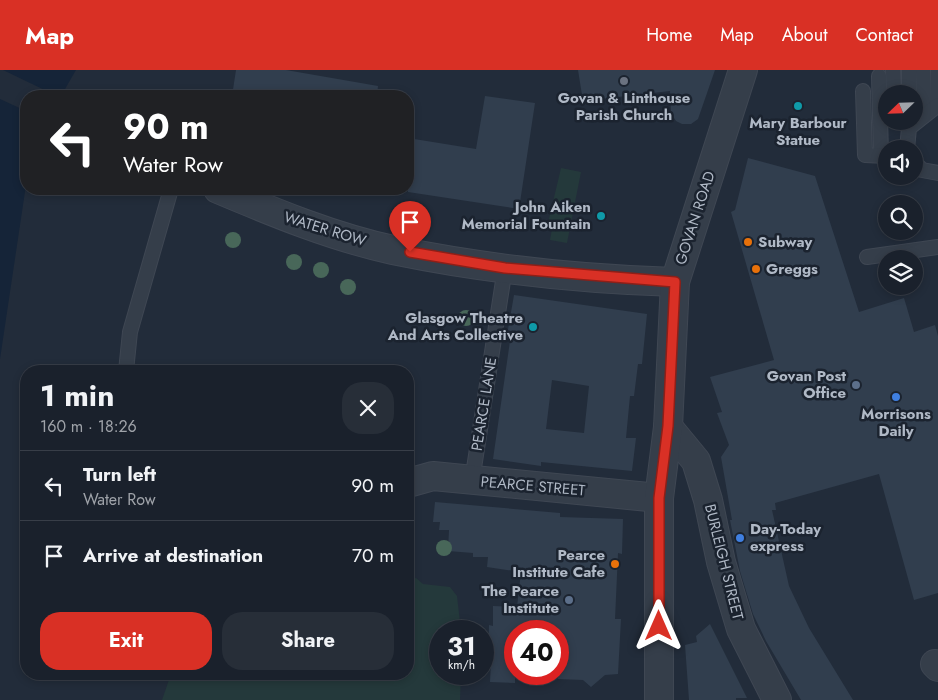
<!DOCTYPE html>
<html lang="en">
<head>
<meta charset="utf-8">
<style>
	:root { --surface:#1a212c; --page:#272e38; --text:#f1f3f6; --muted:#9fa3a9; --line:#383e48; --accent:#d93025 }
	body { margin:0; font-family:Jost,sans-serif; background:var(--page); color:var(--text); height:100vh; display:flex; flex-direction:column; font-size:19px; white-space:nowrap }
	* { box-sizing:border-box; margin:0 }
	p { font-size:16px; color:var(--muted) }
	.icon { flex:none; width:28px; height:28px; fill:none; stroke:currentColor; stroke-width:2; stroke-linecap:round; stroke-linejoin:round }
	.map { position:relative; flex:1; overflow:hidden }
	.drawer { position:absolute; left:20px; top:295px; width:394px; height:315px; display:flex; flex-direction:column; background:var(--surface); border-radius:20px; box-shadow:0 2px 8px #0003,0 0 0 1px var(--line) }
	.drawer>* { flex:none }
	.banner { position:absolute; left:20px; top:20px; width:394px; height:105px; border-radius:20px; box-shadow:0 2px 8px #0003,0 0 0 1px var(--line); background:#202124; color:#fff; overflow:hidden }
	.needle { width:32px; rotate:247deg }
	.controls { position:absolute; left:878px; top:15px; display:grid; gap:10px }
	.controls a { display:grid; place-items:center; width:45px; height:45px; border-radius:50%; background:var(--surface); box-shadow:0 2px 8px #0003,0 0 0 1px var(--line); font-size:25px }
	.speed { position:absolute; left:429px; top:550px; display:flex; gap:10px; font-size:25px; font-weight:700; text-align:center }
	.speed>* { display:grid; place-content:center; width:65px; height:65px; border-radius:50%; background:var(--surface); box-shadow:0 2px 8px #0003,0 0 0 1px var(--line); line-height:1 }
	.speed small { font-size:12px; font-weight:400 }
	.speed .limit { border:8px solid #d22; background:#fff; color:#111 }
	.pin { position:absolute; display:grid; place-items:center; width:42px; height:42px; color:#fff; margin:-51px -21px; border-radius:50% 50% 50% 0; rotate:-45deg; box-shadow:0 0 5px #0007 }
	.pin .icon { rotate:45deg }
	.me { position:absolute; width:55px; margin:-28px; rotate:0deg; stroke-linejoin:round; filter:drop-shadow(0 0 4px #0008) }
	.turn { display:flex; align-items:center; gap:18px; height:105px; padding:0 20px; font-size:22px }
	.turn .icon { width:65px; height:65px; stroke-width:2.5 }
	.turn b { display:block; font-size:35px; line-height:42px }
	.round { display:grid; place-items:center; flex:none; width:52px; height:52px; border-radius:20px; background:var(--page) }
	.headline { display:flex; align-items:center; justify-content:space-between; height:85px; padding:0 20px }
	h1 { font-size:30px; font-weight:700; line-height:38px }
	.cta { display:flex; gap:10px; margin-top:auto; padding:10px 20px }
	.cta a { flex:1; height:58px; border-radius:20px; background:var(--accent); color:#fff; font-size:20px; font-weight:700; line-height:58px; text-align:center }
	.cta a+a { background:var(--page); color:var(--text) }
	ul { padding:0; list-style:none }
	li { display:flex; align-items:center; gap:15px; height:70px; padding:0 20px; border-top:1px solid var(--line) }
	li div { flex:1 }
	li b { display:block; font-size:19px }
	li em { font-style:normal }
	header { display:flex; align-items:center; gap:30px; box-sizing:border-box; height:70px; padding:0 25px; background:var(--accent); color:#fff }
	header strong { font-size:24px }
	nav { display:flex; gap:28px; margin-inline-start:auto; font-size:18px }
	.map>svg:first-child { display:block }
</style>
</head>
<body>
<header>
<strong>Map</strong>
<nav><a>Home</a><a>Map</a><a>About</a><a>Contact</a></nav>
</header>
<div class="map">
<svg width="938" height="630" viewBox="0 0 938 630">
	<rect width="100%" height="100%" fill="#222c3a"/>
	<g fill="#24393b">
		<path d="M 561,98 L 581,102 L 567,173 L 550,170 L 552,159 L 548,153 Z"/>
		<path d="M 416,508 L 423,514 L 450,517 L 457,526 L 461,561 L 440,561 L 440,604 L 461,604 L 460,630 L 162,630 L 171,604 L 408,604 L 408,511 Z"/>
	</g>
	<path fill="#152438" d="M 0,0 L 76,0 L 61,26 L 26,26 L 26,115 L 0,289 Z"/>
	<path fill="#222c3a" d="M 0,0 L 3,0 L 57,26 L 26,26 L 26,41 L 0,29 Z"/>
	<g fill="#313e4e" fill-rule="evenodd">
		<path d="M 236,0 L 286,0 L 378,16 L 377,26 L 232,26 Z"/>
		<path d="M 578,0 L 715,0 L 698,49 L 691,54 L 682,54 L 676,51 L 671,43 L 670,21 L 583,31 Z"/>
		<path d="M 485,26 L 535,33 L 519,139 L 408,122 L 408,68 L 476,79 Z"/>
		<path d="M 748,88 L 815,106 L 859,242 L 904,228 L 914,262 L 935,255 L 938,266 L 938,523 L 914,530 L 879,404 L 775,433 L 776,440 L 772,440 L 789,516 L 809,558 L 853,630 L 801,630 L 766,571 L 753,544 L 740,501 L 730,450 L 732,450 L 721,387 L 729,375 L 717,343 L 722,342 L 710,307 L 774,290 L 731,142 L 735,140 Z"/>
		<path d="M 514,225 L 647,244 L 642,294 L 638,294 L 634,326 L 630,326 L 626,368 L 636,368 L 632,401 L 541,392 L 541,396 L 493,389 L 510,271 L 506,271 ZM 552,310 L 589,316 L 584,363 L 546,359 Z"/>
		<path d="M 435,432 L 560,443 L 560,447 L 623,449 L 622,484 L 618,483 L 615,549 L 621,549 L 618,604 L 605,605 L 591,617 L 583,610 L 558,609 L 558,561 L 515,561 L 515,613 L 490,612 L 491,592 L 488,592 L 489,555 L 493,556 L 493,536 L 517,537 L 521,502 L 487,497 L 488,487 L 473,487 L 473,483 L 448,481 L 449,460 L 439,460 L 440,452 L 433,452 Z"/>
		<path d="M 710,554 L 747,628 L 736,628 L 736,630 L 689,630 L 685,575 L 697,572 L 696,566 Z"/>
	</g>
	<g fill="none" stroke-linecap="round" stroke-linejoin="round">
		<defs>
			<g id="service">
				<path d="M 893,0 L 894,24"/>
				<path d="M 909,0 L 909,24"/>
				<path d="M 923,0 L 924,44"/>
				<path d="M 879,6 L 881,85"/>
				<path d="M 863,21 L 865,85 L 886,86"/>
				<path d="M 937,35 L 938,0"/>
				<path d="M 907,79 L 909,58 L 938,35"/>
				<path d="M 914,92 L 922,100 L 938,103"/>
				<path d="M 867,187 L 938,177"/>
				<path d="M 126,301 L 130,262 L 171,119"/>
				<path d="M 472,411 L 505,198"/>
			</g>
			<g id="minor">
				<path d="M 218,119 C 275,143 333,167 393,180 C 485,199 581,209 675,212"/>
				<path d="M 668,357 L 696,391 L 708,430 L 721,492 L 741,559 L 777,630"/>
				<path d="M 408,413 L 433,406 L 659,428"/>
				<path d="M 935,594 L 938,597"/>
			</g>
			<path id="tertiary" d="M 659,630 L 659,428 L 668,357 L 675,212 L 743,0"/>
		</defs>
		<use href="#service" stroke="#3f4753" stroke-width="16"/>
		<use href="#minor" stroke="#3f4753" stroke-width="30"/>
		<use href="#tertiary" stroke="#3f4753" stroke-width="30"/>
		<use href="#service" stroke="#353e4a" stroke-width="14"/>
		<use href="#minor" stroke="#353e4a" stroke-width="28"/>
		<use href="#tertiary" stroke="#353e4a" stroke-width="28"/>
	</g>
	<g fill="#486759">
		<circle cx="233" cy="170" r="8"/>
		<circle cx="294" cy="192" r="8"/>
		<circle cx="321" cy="200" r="8"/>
		<circle cx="348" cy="217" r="8"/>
		<circle cx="466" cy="248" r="8"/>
		<circle cx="444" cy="478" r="8"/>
	</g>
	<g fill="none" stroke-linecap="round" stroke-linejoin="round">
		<defs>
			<path id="route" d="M 410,182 L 505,198 L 675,212 L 668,356 L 659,428 L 659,556"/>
		</defs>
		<use href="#route" stroke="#8d1f18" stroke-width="12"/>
		<use href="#route" stroke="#d93025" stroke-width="9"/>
	</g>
	<circle fill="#6b7280" stroke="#1b232f" stroke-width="2" cx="624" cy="11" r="5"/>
	<g fill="#0f9aa8" stroke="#1b232f" stroke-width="2">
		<circle cx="798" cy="36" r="5"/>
		<circle cx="601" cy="146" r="5"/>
		<circle cx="533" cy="257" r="5"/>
	</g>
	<g fill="#e8710a" stroke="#1b232f" stroke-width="2">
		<circle cx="748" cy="172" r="5"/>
		<circle cx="756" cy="199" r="5"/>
		<circle cx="615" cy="494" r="5"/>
	</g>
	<g fill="#5c6f8a" stroke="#1b232f" stroke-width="2">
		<circle cx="856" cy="315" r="5"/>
		<circle cx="569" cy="530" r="5"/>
	</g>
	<g fill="#3f7fe0" stroke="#1b232f" stroke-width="2">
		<circle cx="896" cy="327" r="5"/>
		<circle cx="740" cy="468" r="5"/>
	</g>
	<g text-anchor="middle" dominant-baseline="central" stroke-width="5" stroke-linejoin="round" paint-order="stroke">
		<g font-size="15" font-weight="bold" fill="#b0b9c6" stroke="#1b232f" text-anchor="end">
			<text x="624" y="28" text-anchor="middle">Govan &amp; Linthouse<tspan x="624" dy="17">Parish Church</tspan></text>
			<text x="798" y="53" text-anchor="middle">Mary Barbour<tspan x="798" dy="17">Statue</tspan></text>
			<text x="591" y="137">John Aiken<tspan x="591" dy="17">Memorial Fountain</tspan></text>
			<text x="758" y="172" text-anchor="start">Subway</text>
			<text x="766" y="199" text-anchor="start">Greggs</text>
			<text x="523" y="248">Glasgow Theatre<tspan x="523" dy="17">And Arts Collective</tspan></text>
			<text x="846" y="306">Govan Post<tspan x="846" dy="17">Office</tspan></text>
			<text x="896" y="344" text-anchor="middle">Morrisons<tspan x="896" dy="17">Daily</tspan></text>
			<text x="750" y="459" text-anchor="start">Day-Today<tspan x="750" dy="17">express</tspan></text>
			<text x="605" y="485">Pearce<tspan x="605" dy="17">Institute Cafe</tspan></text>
			<text x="559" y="521">The Pearce<tspan x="559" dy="17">Institute</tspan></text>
		</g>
		<g font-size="15" fill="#b0b9c6" stroke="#1b232f">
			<text transform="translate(695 148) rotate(-72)">GOVAN ROAD</text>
			<text transform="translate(325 159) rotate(17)">WATER ROW</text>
			<text transform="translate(484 334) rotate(-81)">PEARCE LANE</text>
			<text transform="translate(533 416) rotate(5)">PEARCE STREET</text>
			<text transform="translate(724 492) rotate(76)">BURLEIGH STREET</text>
		</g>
	</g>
</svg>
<div class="controls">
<a><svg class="needle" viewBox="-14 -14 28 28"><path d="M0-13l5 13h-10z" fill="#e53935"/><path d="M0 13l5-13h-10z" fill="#9fa3a9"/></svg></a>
<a><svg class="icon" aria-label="sound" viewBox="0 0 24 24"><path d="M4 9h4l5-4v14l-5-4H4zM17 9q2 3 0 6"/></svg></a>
<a><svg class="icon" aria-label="search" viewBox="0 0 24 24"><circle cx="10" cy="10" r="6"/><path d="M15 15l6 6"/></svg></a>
<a><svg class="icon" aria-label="layers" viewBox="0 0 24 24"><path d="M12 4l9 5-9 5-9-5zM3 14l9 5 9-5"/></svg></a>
</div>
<div class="speed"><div>31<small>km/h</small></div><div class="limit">40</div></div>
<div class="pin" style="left:410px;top:182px;background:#d93025"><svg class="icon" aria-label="arrive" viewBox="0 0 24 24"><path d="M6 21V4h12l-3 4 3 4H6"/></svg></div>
<svg class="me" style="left:659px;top:556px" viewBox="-20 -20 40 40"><path d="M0-17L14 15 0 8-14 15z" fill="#d93025" stroke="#fff" stroke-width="4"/></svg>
<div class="banner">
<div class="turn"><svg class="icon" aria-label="left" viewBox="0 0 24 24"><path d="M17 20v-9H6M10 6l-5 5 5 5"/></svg><div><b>90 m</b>Water Row</div></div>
</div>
<section class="drawer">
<div class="headline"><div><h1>1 min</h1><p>160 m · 18:26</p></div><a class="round"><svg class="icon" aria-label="close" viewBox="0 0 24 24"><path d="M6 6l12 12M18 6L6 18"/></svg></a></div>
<ul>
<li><svg class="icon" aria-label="left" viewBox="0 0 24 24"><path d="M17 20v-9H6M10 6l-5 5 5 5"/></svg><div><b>Turn left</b><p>Water Row</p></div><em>90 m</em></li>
<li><svg class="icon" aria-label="arrive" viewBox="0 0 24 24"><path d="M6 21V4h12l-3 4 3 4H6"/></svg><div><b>Arrive at destination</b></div><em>70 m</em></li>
</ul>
<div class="cta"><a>Exit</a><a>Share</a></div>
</section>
</div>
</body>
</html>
